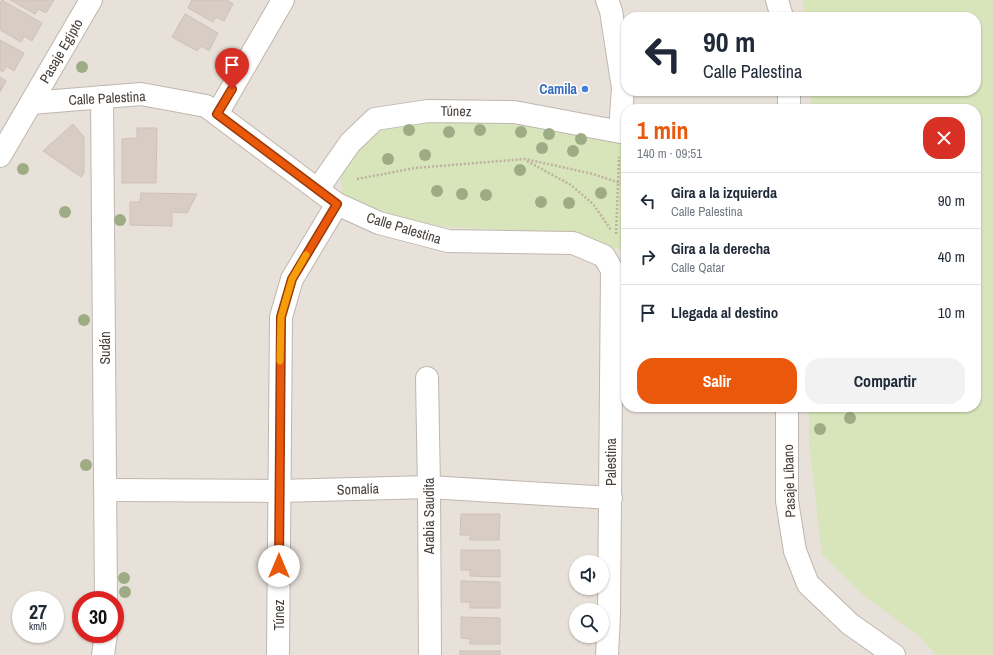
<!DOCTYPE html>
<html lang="es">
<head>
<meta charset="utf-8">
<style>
	:root { --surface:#fff; --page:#f2f2f3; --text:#1f2937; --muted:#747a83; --line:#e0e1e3; --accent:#ea580c }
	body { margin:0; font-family:"Archivo Narrow",sans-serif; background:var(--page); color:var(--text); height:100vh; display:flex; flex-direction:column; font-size:15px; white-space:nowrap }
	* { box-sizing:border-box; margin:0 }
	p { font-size:13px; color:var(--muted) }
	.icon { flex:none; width:22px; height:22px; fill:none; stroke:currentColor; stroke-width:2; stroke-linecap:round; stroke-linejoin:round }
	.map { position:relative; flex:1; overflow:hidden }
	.side { position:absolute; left:621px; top:104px; width:360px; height:308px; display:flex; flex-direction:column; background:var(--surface); border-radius:16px; box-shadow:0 1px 3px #0004 }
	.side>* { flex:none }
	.top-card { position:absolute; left:621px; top:12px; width:360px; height:84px; border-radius:16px; box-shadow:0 1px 3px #0004; background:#fff; color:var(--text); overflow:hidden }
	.controls { position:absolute; left:569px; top:555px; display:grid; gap:8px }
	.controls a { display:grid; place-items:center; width:40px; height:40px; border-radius:50%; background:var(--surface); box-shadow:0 1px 3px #0004; font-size:20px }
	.speed { position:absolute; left:12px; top:591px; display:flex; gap:8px; font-size:20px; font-weight:700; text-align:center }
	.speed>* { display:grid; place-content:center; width:52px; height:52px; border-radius:50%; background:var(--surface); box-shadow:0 1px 3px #0004; line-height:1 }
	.speed small { font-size:10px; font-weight:400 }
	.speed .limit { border:6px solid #d22; background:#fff; color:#111 }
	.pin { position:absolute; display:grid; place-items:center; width:34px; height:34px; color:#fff; margin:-41px -17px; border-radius:50% 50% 50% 0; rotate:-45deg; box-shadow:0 0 4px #0007 }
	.pin .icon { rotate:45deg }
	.me { position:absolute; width:44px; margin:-22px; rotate:0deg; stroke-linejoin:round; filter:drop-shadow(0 0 3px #0008) }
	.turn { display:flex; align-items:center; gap:14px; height:84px; padding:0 16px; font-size:18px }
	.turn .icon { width:52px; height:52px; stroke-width:2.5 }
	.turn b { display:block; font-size:28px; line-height:34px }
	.round { display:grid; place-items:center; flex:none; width:42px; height:42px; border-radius:16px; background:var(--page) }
	.summary { display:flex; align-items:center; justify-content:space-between; height:68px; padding:0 16px }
	h1 { font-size:24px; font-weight:700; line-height:30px; color:var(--accent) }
	.primary-button { display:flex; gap:8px; margin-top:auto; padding:8px 16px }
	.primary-button a { flex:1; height:46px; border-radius:16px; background:var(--accent); color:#fff; font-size:16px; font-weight:700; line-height:46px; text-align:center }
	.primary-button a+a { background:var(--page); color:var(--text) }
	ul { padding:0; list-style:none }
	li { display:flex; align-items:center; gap:12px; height:56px; padding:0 16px; border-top:1px solid var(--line) }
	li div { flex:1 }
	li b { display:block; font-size:15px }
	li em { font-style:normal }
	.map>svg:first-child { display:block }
</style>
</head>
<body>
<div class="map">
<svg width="993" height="655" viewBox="0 0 993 655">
	<rect width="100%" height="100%" fill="#f4f0ec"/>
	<path fill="#e8e1da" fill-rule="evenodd" d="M 0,0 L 915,0 L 920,17 L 626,17 L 626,91 L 905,91 L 902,109 L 626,109 L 626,407 L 872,407 L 953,655 L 0,655 ZM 576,562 L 602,562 L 602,588 L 576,588 ZM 21,600 L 55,600 L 55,634 L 21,634 ZM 81,600 L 115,600 L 115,634 L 81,634 ZM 576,610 L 602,610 L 602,636 L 576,636 Z"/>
	<g fill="#d8e4b9">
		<path d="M 803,0 L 993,0 L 993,655 L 936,655 L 920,637 L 863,595 L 822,554 L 809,444 L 809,407 L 976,407 L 976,109 L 812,109 L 811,91 L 976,91 L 976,17 L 805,17 Z"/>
		<path d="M 489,122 L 571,130 L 626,145 L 626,250 L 606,246 L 573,233 L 447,227 L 409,221 L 342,195 L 340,169 L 368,133 L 399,123 Z"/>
	</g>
	<g fill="#d8cdc5" stroke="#cfc1b6">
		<path d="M 2,0 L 42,23 L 32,41 L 24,36 L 21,42 L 0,30 L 0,3 Z"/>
		<path d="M 10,0 L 54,0 L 46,13 L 38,9 L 35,14 Z"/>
		<path d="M 192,0 L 227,0 L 233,4 L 224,21 L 216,17 L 213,22 L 188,8 Z"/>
		<path d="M 185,14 L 218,33 L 209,51 L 201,46 L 197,51 L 172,37 Z"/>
		<path d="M 0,40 L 24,53 L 14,71 L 6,66 L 3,72 L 0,70 Z"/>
		<path d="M 0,77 L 6,81 L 0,92 Z"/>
		<path d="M 73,124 L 84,137 L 84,173 L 81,177 L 43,151 Z"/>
		<path d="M 137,128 L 157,128 L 156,183 L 122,183 L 122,139 L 137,138 Z"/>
		<path d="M 141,193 L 197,194 L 187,213 L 172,212 L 172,226 L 130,225 L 130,202 L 140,202 Z"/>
		<path d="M 461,514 L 500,514 L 499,540 L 470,540 L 470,535 L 460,535 Z"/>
		<path d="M 461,550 L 500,550 L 500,577 L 470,576 L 470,570 L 461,570 Z"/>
		<path d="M 461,581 L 500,582 L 500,608 L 470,608 L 470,602 L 461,602 Z"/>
		<path d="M 461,617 L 500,618 L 500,644 L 470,644 L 470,639 L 461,638 Z"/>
		<rect x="460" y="651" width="40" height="4"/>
	</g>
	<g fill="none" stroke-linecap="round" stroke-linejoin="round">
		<defs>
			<g id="minor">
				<path d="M 607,0 L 611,11 L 623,88 L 620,131"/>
				<path d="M 777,0 L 782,17"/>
				<path d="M 102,97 L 106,600"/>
				<path d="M 31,103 L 141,94 L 206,106 L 337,204 L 379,223 L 448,241 L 573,243 L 604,256 L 612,270 L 609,615 L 607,655"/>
				<path d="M 789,109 L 789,91"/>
				<path d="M 217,114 L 283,0"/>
				<path d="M 0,156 L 91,0"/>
				<path d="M 318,189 L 350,143 L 375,119 L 428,111 L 514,112 L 626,133"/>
				<path d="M 427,378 L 429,487 L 430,655"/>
				<path d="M 787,407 L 787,501 L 795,551 L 808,584 L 850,624 L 894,655"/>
				<path d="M 106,490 L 279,491 L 429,487 L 611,498"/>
				<path d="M 103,655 L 106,634"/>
				<path d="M 278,655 L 281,317 L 292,279 L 337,204"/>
			</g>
		</defs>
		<use href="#minor" stroke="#bfb6af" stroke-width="24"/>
		<g stroke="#bfb0a1" stroke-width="2.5" stroke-dasharray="2 2" stroke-linecap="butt">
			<path d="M 527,161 L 571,185 L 593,204 L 611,230"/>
			<path d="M 357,179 L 415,168 L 525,159 L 593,174 L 626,185"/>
			<path d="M 616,234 L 619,157"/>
		</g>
		<use href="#minor" stroke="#fff" stroke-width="22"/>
	</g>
	<g fill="#9eac86">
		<circle cx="82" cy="67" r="6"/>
		<circle cx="409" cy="130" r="6"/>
		<circle cx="480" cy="130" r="6"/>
		<circle cx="449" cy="132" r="6"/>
		<circle cx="521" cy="132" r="6"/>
		<circle cx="549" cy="134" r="6"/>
		<circle cx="581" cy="139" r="6"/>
		<circle cx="542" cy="148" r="6"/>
		<circle cx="573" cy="151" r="6"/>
		<circle cx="425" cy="155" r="6"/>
		<circle cx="388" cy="159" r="6"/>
		<circle cx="23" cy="169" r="6"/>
		<circle cx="520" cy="170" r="6"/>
		<circle cx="437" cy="191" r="6"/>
		<circle cx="601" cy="193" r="6"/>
		<circle cx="462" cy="194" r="6"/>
		<circle cx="486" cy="195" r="6"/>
		<circle cx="541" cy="202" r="6"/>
		<circle cx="569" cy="203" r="6"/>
		<circle cx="65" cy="212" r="6"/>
		<circle cx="120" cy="220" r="6"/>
		<circle cx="84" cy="320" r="6"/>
		<circle cx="850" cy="418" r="6"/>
		<circle cx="820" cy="429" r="6"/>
		<circle cx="86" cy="465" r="6"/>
		<circle cx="124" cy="578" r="6"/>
		<circle cx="125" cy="592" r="6"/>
	</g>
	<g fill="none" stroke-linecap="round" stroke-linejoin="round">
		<defs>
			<path id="route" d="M 232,89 L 217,114 L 337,204 L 292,279 L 281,317 L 279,566"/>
		</defs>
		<use href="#route" stroke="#983908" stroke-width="10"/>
		<use href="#route" stroke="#ea580c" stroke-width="7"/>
		<path stroke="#f59e0b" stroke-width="7" d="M 280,361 L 281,317 L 292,279 L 306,255"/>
	</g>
	<circle fill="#3f7fe0" stroke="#fff" stroke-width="1.5" cx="585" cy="89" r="4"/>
	<g text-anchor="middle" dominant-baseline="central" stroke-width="3" stroke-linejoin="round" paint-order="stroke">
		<g font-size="14" fill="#48403a" stroke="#fff">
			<text transform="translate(61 51) rotate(-60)">Pasaje Egipto</text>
			<text transform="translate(107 98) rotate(-3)">Calle Palestina</text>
			<text transform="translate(456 111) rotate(1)">Túnez</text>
			<text transform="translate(404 228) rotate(17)">Calle Palestina</text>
			<text transform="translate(105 348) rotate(-90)">Sudán</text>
			<text transform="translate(611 462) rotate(-90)">Palestina</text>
			<text transform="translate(789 481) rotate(-92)">Pasaje Líbano</text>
			<text transform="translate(358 489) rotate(-2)">Somalía</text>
			<text transform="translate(429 516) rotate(-90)">Arabia Saudita</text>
			<text transform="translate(279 615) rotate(-90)">Túnez</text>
		</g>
		<g font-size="14" font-weight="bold" fill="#366cbe" stroke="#fff" text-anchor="end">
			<text x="577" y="89">Camila</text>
		</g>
	</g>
</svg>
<div class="controls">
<a><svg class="icon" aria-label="sound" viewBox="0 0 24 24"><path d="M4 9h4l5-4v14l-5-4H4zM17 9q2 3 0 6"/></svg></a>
<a><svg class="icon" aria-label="search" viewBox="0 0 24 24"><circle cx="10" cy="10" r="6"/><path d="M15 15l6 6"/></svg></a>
</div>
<div class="speed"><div>27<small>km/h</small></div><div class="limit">30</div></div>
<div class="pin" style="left:232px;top:89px;background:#d93025"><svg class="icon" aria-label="arrive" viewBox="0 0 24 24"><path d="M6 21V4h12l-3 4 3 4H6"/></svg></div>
<svg class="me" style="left:279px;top:566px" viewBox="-20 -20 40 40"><circle r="19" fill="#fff"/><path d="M0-13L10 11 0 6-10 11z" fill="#ea580c"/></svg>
<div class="top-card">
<div class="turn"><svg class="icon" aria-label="left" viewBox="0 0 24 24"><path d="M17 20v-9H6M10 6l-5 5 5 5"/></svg><div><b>90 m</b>Calle Palestina</div></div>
</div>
<section class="side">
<div class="summary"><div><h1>1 min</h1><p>140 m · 09:51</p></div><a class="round" style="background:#d93025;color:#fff"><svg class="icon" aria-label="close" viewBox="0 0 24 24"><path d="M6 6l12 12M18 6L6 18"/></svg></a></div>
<ul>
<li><svg class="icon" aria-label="left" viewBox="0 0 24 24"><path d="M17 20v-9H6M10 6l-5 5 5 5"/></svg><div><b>Gira a la izquierda</b><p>Calle Palestina</p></div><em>90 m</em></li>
<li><svg class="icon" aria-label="right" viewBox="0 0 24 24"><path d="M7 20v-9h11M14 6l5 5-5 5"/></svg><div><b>Gira a la derecha</b><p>Calle Qatar</p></div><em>40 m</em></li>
<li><svg class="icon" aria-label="arrive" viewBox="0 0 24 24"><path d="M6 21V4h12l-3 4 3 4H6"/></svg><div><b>Llegada al destino</b></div><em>10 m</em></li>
</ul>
<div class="primary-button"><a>Salir</a><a>Compartir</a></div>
</section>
</div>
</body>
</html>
